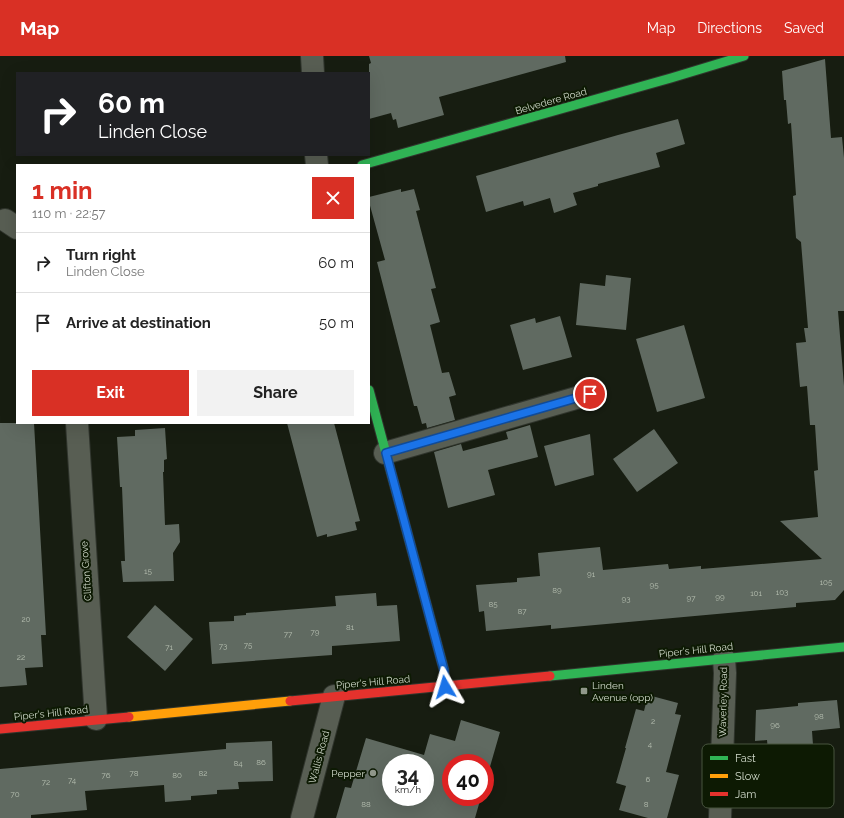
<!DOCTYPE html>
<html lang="en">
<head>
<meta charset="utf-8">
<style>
	:root { --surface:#fff; --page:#f2f2f2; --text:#222; --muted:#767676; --line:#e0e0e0; --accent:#d93025 }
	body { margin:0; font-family:Raleway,sans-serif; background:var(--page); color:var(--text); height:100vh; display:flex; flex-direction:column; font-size:15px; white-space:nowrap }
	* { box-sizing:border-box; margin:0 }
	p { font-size:13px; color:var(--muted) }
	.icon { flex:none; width:22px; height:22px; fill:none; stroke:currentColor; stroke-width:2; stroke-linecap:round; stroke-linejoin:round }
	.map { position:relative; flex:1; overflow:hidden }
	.details { position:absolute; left:16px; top:108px; width:354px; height:260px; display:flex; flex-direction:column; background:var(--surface); border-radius:0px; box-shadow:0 4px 16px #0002 }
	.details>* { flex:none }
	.hud { position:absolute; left:16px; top:16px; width:354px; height:84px; border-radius:0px; box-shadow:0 4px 16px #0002; background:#202124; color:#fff; overflow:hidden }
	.speed { position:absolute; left:382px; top:698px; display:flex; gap:8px; font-size:20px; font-weight:700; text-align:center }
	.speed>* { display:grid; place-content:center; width:52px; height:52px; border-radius:50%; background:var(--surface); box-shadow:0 4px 16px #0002; line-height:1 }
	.speed small { font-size:10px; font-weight:400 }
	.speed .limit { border:6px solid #d22; background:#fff; color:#111 }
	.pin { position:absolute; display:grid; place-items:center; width:34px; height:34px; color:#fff; margin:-17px; border:2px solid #fff; border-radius:50%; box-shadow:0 1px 4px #0007 }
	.me { position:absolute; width:44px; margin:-22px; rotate:353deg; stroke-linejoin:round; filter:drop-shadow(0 0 3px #0008) }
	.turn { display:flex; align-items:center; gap:14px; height:84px; padding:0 16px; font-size:18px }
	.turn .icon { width:52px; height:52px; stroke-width:2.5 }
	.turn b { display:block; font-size:28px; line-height:34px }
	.round { display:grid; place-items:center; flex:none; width:42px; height:42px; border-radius:0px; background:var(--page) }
	.headline { display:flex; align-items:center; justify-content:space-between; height:68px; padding:0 16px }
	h1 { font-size:24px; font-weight:700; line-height:30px; color:var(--accent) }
	.button { display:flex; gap:8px; margin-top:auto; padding:8px 16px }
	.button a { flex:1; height:46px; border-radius:0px; background:var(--accent); color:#fff; font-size:16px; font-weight:700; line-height:46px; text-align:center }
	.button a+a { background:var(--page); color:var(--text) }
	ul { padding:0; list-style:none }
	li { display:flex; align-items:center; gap:12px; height:60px; padding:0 16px; border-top:1px solid var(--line) }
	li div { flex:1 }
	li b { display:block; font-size:15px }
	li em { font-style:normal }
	header { display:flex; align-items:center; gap:24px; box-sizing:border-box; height:56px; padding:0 20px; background:var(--accent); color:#fff }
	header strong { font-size:19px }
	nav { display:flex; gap:22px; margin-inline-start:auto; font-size:14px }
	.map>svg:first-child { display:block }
</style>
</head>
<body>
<header>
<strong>Map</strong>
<nav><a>Map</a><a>Directions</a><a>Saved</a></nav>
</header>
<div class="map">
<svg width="844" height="762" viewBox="0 0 844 762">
	<rect width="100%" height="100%" fill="#171d11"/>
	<g fill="#606a61" fill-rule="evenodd">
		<path d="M 369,0 L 565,0 L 566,6 L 439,41 L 444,59 L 398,72 L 396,63 L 393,64 L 391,57 L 369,63 L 369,8 L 371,7 Z"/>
		<path d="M 825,3 L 831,82 L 842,81 L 844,102 L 844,255 L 838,255 L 844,330 L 844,534 L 835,544 L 796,547 L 796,551 L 551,573 L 551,569 L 486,575 L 484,555 L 479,556 L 476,529 L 517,526 L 517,522 L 540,520 L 538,497 L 600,491 L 603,514 L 668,508 L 669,513 L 701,510 L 701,513 L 822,503 L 780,465 L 818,461 L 814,415 L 818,414 L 815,369 L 810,369 L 807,330 L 800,331 L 796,287 L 806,286 L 804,272 L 808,272 L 801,186 L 796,182 L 793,140 L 796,139 L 791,67 L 788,68 L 786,44 L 784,44 L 782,15 Z"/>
		<path d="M 678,63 L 685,88 L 656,97 L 660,111 L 598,128 L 598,130 L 573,137 L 577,149 L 554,157 L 550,142 L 524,150 L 523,145 L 486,156 L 476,120 L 618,79 Z"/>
		<path d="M 401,133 L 401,136 L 414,133 L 420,154 L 416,155 L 436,232 L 431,233 L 440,266 L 430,269 L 442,317 L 449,316 L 456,339 L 449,341 L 455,364 L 427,372 L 426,367 L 422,368 L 417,350 L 414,350 L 377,206 L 385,204 L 369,146 L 369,141 Z"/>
		<path d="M 606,219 L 631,222 L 626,274 L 576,269 L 580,227 L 605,230 Z"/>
		<path d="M 560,260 L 572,301 L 523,314 L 510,269 L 535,262 L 536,267 Z"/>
		<path d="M 684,269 L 705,342 L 657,356 L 636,283 Z"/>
		<path d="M 0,367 L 34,367 L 46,579 L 41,579 L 43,611 L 25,612 L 27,629 L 0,631 Z"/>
		<path d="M 287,367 L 334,367 L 360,465 L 355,466 L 357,474 L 327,481 L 327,478 L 317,481 Z"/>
		<path d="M 530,369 L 538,401 L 488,414 L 495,439 L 448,452 L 434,396 L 461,388 L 463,395 L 508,383 L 506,376 Z"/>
		<path d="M 165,372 L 167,403 L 164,404 L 164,416 L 163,416 L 165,469 L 179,468 L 180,486 L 173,497 L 174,525 L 123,526 L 121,505 L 125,505 L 122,431 L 120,431 L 117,381 L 135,380 L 135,374 Z"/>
		<path d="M 654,373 L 678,407 L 637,436 L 613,403 Z"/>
		<path d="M 590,378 L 594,419 L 555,430 L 544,390 Z"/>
		<path d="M 376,537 L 377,550 L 397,549 L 400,585 L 332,590 L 332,599 L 212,608 L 209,566 L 234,565 L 234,560 L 246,559 L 246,557 L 336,550 L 335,540 Z"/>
		<path d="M 155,549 L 193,583 L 165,615 L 127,581 Z"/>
		<path d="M 648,639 L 678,647 L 675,658 L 681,659 L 666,716 L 679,719 L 667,762 L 648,762 L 619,754 L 626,730 L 616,727 L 626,692 L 625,692 L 636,653 L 644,655 Z"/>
		<path d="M 837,644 L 840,672 L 812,675 L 813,689 L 800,690 L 801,703 L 769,706 L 767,684 L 755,685 L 756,654 L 798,650 L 798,647 Z"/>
		<path d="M 461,664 L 500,676 L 485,728 L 485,707 L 451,707 L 451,741 L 481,741 L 475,762 L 336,762 L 345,731 L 351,732 L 366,682 L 424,699 L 430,678 L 455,685 ZM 391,707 L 425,707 L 425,741 L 391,741 Z"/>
		<path d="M 272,685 L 273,725 L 238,726 L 239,733 L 217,734 L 217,738 L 191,740 L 191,744 L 165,746 L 164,729 L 85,735 L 87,754 L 31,759 L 31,762 L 0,762 L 0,713 L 226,693 L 226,687 Z"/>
	</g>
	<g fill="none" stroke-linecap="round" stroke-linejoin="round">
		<defs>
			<g id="street">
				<path d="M 312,0 L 313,17"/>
				<path d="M 316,99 L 317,109"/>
				<path d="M 5,164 L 17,172"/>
				<path d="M 77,367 L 96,663"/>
				<path d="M 385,397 L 590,338"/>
				<path d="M 302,762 L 334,640"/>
				<path d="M 720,762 L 725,617 L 724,603"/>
			</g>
			<g id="fast">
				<path d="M 362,109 L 671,22 L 744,0"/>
				<path d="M 369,334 L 444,614 L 445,631"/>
				<path d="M 550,620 L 844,591"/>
			</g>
			<path id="slow" d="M 129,661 L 290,645"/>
			<g id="jam">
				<path d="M 290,645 L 550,620"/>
				<path d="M 0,673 L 129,661"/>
			</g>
		</defs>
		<use href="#street" stroke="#30352d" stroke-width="24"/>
		<use href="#fast" stroke="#30352d" stroke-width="11"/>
		<use href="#slow" stroke="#30352d" stroke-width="11"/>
		<use href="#jam" stroke="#30352d" stroke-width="11"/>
		<use href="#street" stroke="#585e53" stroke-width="22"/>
		<use href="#fast" stroke="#30b455" stroke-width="9"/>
		<use href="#slow" stroke="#ff9f0a" stroke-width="9"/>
		<use href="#jam" stroke="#e5322d" stroke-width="9"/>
	</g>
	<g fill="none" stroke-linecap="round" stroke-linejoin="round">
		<defs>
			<path id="route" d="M 445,631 L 444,614 L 441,603 L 386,397 L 590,338"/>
		</defs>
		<use href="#route" stroke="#114b97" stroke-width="10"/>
		<use href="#route" stroke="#1a73e8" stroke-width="7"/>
	</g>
	<g fill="#91988b" stroke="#0d1a03" stroke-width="1.5">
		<rect x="580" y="631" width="8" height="8" rx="2"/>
		<circle cx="373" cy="717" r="4"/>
	</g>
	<g text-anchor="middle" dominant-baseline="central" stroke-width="4" stroke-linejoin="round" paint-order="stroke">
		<g font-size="8" fill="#b6bfb1">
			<text x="148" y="515">15</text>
			<text x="591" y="518">91</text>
			<text x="826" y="526">105</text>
			<text x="654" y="529">95</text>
			<text x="557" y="534">89</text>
			<text x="782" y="536">103</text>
			<text x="756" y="537">101</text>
			<text x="720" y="541">99</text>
			<text x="691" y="542">97</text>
			<text x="626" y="543">93</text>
			<text x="493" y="548">85</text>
			<text x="522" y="555">87</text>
			<text x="26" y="563">20</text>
			<text x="350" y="571">81</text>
			<text x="315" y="576">79</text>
			<text x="288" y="578">77</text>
			<text x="248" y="589">75</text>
			<text x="223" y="590">73</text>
			<text x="169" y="591">71</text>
			<text x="21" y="601">22</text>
			<text x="819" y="660">98</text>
			<text x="653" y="665">2</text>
			<text x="775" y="669">96</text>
			<text x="650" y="688">4</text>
			<text x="261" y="706">86</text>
			<text x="238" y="707">84</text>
			<text x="134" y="717">78</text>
			<text x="203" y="717">82</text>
			<text x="106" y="719">76</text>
			<text x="177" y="719">80</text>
			<text x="648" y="723">6</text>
			<text x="72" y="724">74</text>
			<text x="46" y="726">72</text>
			<text x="15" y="738">70</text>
			<text x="366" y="748">88</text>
			<text x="646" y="748">8</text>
		</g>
		<g font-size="10" fill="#d2dbcc" stroke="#0d1a03">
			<text transform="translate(551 45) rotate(-16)">Belvedere Road</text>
			<text transform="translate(86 515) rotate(-94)">Clifton Grove</text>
			<text transform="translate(696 594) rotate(-6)">Piper's Hill Road</text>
			<text transform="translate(373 626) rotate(-5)">Piper's Hill Road</text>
			<text transform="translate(723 646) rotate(-89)">Waverley Road</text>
			<text transform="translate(51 657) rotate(-6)">Piper's Hill Road</text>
			<text transform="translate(319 701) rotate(-75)">Wallis Road</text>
		</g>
		<g font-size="10" fill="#d2dbcc" stroke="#0d1a03" text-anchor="start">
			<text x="592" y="629">Linden<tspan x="592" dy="12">Avenue (opp)</tspan></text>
			<text x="365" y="717" text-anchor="end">Pepper</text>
		</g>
	</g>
	<rect x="702" y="688" width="132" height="64" rx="6" fill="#0d1a03" stroke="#48543f" stroke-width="1"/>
	<rect x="710" y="700" width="18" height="4" fill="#30b455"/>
	<rect x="710" y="718" width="18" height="4" fill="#ff9f0a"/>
	<rect x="710" y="736" width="18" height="4" fill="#e5322d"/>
	<g font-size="11" fill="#d2dbcc">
		<text x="735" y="706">Fast</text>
		<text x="735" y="724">Slow</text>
		<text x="735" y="742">Jam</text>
	</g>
</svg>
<div class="speed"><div>34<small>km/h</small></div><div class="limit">40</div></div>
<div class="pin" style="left:590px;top:338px;background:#d93025"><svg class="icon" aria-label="arrive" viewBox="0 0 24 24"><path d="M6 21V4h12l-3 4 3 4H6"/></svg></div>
<svg class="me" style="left:445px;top:631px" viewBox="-20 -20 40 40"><path d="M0-17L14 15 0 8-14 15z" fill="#1a73e8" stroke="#fff" stroke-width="4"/></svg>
<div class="hud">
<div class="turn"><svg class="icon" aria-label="right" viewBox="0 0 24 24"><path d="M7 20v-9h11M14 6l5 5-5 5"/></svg><div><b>60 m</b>Linden Close</div></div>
</div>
<section class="details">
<div class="headline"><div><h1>1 min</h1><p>110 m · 22:57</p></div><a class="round" style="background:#d93025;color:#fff"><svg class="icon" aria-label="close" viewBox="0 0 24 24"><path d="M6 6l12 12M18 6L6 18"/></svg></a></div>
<ul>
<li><svg class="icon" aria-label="right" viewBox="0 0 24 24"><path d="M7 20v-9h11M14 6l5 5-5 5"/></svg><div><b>Turn right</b><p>Linden Close</p></div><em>60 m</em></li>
<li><svg class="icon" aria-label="arrive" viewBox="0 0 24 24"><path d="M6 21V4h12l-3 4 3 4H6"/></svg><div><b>Arrive at destination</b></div><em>50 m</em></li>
</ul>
<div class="button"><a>Exit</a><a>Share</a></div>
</section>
</div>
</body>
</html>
